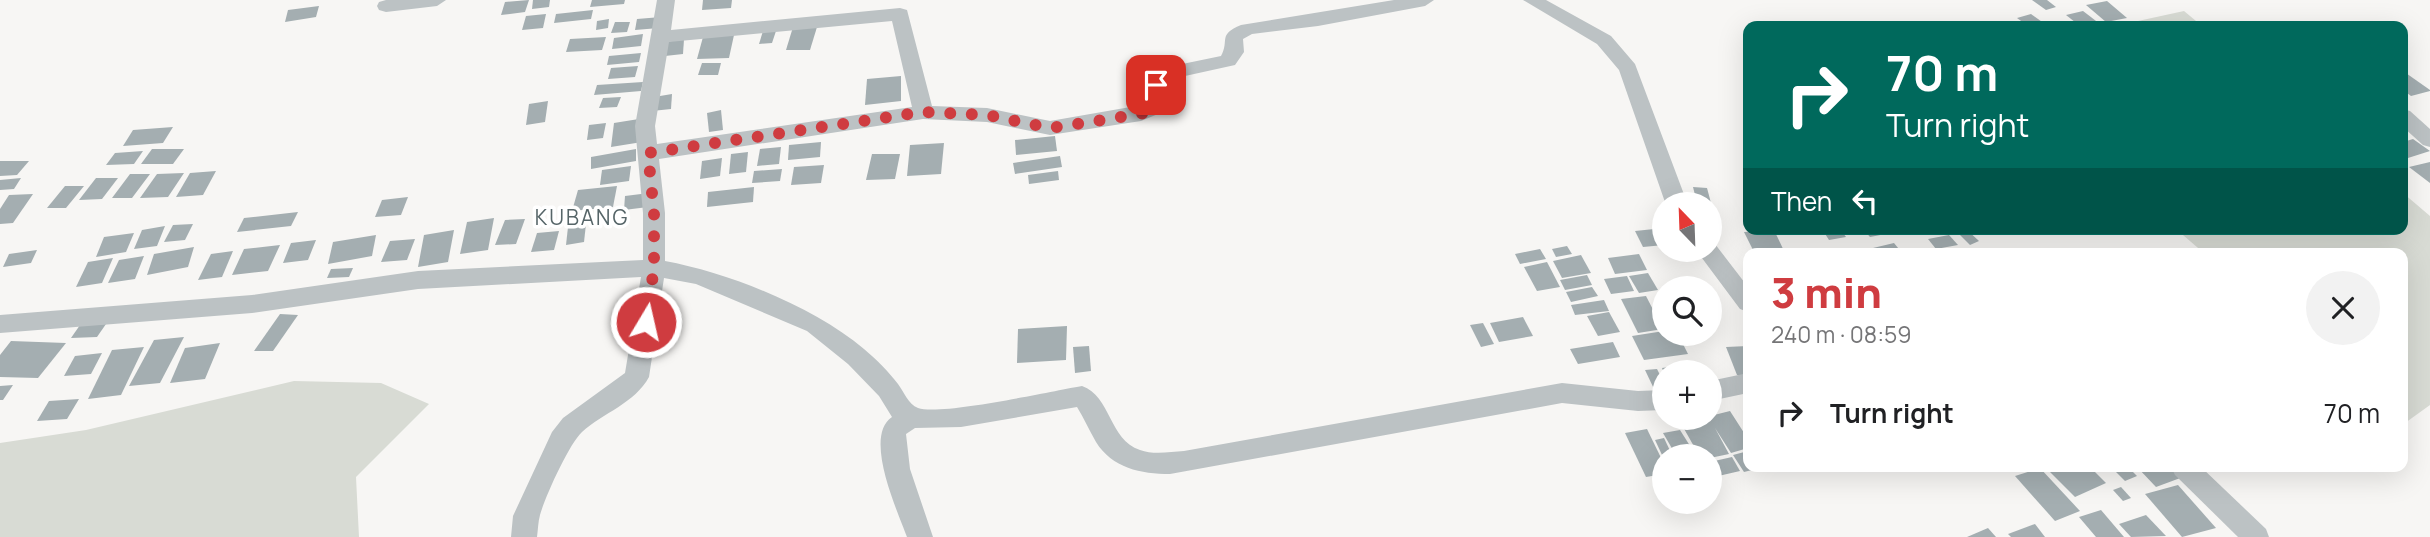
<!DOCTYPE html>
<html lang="en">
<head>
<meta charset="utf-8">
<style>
	:root { --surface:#fff; --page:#f2f2f2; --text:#202124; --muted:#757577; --accent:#cf3c40 }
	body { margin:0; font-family:Manrope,sans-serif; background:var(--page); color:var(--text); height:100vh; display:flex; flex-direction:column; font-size:26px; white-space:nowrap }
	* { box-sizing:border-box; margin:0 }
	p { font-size:23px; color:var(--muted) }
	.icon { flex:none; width:38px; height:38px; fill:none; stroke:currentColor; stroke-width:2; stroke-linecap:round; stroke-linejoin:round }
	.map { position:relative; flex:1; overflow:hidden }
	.sheet { position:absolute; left:1743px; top:248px; width:665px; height:224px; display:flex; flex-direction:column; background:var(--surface); border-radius:14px; box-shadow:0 7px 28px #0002 }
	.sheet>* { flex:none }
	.banner { position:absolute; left:1743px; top:21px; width:665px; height:214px; border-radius:14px; box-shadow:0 7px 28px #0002; background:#00695c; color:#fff; overflow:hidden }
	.needle { width:46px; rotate:337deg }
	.tools { position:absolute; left:1652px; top:192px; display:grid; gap:14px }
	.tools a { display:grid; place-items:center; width:70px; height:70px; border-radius:50%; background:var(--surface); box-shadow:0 7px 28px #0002; font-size:35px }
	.pin { position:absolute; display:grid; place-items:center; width:60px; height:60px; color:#fff; margin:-30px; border-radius:14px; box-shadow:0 4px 10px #0006 }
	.me { position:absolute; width:77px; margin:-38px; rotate:9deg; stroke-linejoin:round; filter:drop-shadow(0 0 5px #0008) }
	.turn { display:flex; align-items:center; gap:24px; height:147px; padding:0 28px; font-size:32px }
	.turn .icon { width:91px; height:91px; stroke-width:2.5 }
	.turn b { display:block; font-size:49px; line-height:60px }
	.then { display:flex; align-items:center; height:66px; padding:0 28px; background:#0003; gap:14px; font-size:26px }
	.round { display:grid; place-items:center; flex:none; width:74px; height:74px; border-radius:37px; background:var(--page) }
	.overview { display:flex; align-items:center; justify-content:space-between; height:119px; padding:0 28px }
	h1 { font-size:42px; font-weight:800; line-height:52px; color:var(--accent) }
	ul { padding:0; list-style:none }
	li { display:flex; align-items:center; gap:21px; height:91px; padding:0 28px }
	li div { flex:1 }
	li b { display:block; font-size:26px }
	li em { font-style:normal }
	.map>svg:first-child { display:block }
</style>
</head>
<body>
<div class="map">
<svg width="2430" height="537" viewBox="0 0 2430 537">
	<rect width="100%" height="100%" fill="#f7f6f4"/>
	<g fill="#d8dbd4">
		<path d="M 2184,11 L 2202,26 L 2115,26 Z"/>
		<path d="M 2403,193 L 2430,216 L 2430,405 L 2405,423 L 2403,421 L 2403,254 L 2205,254 L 2176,229 L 2403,229 Z"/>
		<path d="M 294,381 L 381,383 L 429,404 L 356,477 L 359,537 L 0,537 L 0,443 L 86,430 Z"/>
	</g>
	<g fill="#a4aeb1">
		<path d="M 529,0 L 525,12 L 501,15 L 505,2 Z"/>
		<path d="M 533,0 L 550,0 L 549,7 L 532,9 Z"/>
		<path d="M 592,0 L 625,0 L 624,4 L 590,7 Z"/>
		<path d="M 703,0 L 732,0 L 731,8 L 702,10 Z"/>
		<path d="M 2032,0 L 2047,0 L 2056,7 L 2046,10 Z"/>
		<path d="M 2107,1 L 2127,18 L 2106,22 L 2086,5 Z"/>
		<path d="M 319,6 L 316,17 L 285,22 L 288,10 Z"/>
		<path d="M 593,10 L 591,19 L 554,23 L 556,14 Z"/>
		<path d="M 2083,11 L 2100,24 L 2080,26 L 2066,15 Z"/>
		<path d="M 546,14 L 543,28 L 522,30 L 526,16 Z"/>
		<path d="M 2031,14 L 2045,24 L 2028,26 L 2017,18 Z"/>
		<path d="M 661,17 L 659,28 L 635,30 L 637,19 Z"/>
		<path d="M 609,19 L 608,28 L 596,30 L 597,21 Z"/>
		<path d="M 615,22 L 630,22 L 627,32 L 611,33 Z"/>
		<path d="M 793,27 L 817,27 L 810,50 L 786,50 Z"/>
		<path d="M 763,31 L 776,31 L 772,43 L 759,44 Z"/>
		<path d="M 643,34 L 641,46 L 612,49 L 614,38 Z"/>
		<path d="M 734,35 L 729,58 L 697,59 L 703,37 Z"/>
		<path d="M 606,37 L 602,50 L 566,52 L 570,39 Z"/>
		<path d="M 684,39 L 683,54 L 665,56 L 666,42 Z"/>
		<path d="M 641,53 L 639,62 L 607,65 L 609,56 Z"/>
		<path d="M 702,63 L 721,63 L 718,75 L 698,75 Z"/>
		<path d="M 638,66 L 635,77 L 608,79 L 611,68 Z"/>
		<path d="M 2403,71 L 2430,90 L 2430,91 L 2411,96 L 2403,90 Z"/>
		<path d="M 901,76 L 901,101 L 865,105 L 867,79 Z"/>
		<path d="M 643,82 L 641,91 L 594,95 L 597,85 Z"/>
		<path d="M 672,94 L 671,109 L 652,111 L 654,97 Z"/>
		<path d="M 621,97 L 617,107 L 599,108 L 603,98 Z"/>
		<path d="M 548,101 L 545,122 L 526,125 L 529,104 Z"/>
		<path d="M 721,110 L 723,130 L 709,132 L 707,113 Z"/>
		<path d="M 645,118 L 642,142 L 611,147 L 614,123 Z"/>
		<path d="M 606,123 L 603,138 L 587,140 L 589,125 Z"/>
		<path d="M 173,127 L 163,143 L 123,146 L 133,130 Z"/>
		<path d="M 1055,136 L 1057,151 L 1016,155 L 1015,140 Z"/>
		<path d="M 2413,139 L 2430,151 L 2408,158 L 2403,154 L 2403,142 Z"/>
		<path d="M 821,142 L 820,157 L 788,160 L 789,145 Z"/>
		<path d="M 944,143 L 941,174 L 907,176 L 910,145 Z"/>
		<path d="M 781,147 L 779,164 L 757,166 L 760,149 Z"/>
		<path d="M 152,149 L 184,149 L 173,164 L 141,164 Z"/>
		<path d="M 636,149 L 636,161 L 591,169 L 591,157 Z"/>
		<path d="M 143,151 L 134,164 L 106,165 L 115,153 Z"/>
		<path d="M 748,152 L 746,172 L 729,174 L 731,154 Z"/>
		<path d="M 872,154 L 900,154 L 895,179 L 866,180 Z"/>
		<path d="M 1060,156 L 1062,167 L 1015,174 L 1013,163 Z"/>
		<path d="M 722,158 L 720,176 L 700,179 L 702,161 Z"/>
		<path d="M 0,161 L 29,161 L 17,175 L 0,176 Z"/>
		<path d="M 2430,162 L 2430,183 L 2409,167 Z"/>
		<path d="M 824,165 L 821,183 L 791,185 L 794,167 Z"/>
		<path d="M 631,166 L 629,181 L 600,185 L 602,170 Z"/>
		<path d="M 782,169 L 780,181 L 752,183 L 754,171 Z"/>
		<path d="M 216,171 L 203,195 L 176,197 L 190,173 Z"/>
		<path d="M 1058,171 L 1059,180 L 1029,184 L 1028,175 Z"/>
		<path d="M 184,173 L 168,197 L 140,198 L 157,174 Z"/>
		<path d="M 130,174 L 150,174 L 132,198 L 112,198 Z"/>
		<path d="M 21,178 L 14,189 L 0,190 L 0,180 Z"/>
		<path d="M 96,178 L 118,178 L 102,199 L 79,200 Z"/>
		<path d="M 65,186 L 84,186 L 66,208 L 47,208 Z"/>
		<path d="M 617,186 L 613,207 L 572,211 L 578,190 Z"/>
		<path d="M 754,187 L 753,202 L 707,207 L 708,192 Z"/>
		<path d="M 1693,187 L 1707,188 L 1711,203 L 1697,203 Z"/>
		<path d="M 649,193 L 648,207 L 624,210 L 625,196 Z"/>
		<path d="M 33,194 L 13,223 L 0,224 L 0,209 L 9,195 Z"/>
		<path d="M 408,197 L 401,215 L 375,217 L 382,200 Z"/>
		<path d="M 298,212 L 291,226 L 237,232 L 244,218 Z"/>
		<path d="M 494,218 L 488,250 L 460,254 L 467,222 Z"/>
		<path d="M 525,219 L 516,244 L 495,245 L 505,220 Z"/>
		<path d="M 193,224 L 185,240 L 164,242 L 173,225 Z"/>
		<path d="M 586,224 L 584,242 L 566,245 L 568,227 Z"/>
		<path d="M 165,226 L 157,246 L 134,249 L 142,230 Z"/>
		<path d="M 1664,228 L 1664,245 L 1643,247 L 1635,231 Z"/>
		<path d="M 1822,229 L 1840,229 L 1846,237 L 1829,240 Z"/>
		<path d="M 1863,229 L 1894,229 L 1896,232 L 1870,237 Z"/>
		<path d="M 1966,229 L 1979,241 L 1970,245 L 1956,231 Z"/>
		<path d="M 454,230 L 448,262 L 418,267 L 424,235 Z"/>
		<path d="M 1774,230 L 1785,253 L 1755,254 L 1744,232 Z"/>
		<path d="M 559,231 L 554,250 L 531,252 L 537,233 Z"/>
		<path d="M 134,233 L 126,252 L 96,257 L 104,237 Z"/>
		<path d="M 376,235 L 372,256 L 328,264 L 333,242 Z"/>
		<path d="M 1949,235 L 1958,245 L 1936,249 L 1928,239 Z"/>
		<path d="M 415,239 L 407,260 L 381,262 L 390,241 Z"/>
		<path d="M 316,240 L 308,260 L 283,263 L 291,243 Z"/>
		<path d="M 1894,243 L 1903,254 L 1878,254 L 1873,248 Z"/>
		<path d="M 280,245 L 268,271 L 232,275 L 244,249 Z"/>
		<path d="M 1567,246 L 1572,254 L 1556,257 L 1552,249 Z"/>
		<path d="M 194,247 L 188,267 L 147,275 L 154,254 Z"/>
		<path d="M 1540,249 L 1546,259 L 1520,264 L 1515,254 Z"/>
		<path d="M 37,250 L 31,263 L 3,267 L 9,254 Z"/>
		<path d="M 233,251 L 222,277 L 198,280 L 211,254 Z"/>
		<path d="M 1639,254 L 1647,270 L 1615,274 L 1608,258 Z"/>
		<path d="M 1581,255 L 1591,273 L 1562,278 L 1553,261 Z"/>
		<path d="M 144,256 L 135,279 L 108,283 L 119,260 Z"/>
		<path d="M 113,258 L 102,283 L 76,287 L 88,262 Z"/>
		<path d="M 1547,262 L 1560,287 L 1537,291 L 1524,267 Z"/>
		<path d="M 353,268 L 349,277 L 327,278 L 331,269 Z"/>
		<path d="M 1648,273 L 1658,290 L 1639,293 L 1629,276 Z"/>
		<path d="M 1587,275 L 1592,285 L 1565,290 L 1560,280 Z"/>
		<path d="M 1627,276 L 1634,291 L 1611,294 L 1604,279 Z"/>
		<path d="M 1592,287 L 1598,296 L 1571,302 L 1566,292 Z"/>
		<path d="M 1646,296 L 1663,329 L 1638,333 L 1621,299 Z"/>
		<path d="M 1604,300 L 1609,311 L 1575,315 L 1571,305 Z"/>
		<path d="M 1609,312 L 1620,332 L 1598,336 L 1587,316 Z"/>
		<path d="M 280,314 L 298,315 L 273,351 L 254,351 Z"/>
		<path d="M 1523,317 L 1533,336 L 1499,342 L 1490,323 Z"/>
		<path d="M 1483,323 L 1494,344 L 1481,347 L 1470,325 Z"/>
		<path d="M 106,324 L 97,337 L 71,338 L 80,325 Z"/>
		<path d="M 1067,326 L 1066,360 L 1017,363 L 1018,329 Z"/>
		<path d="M 1664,331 L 1664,334 L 1678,334 L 1688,354 L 1644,360 L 1632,336 Z"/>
		<path d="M 184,337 L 160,383 L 129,386 L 154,340 Z"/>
		<path d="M 11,341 L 66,343 L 38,378 L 0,377 L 0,355 Z"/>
		<path d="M 1613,342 L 1620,357 L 1578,364 L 1570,349 Z"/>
		<path d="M 220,343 L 205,379 L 170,383 L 185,348 Z"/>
		<path d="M 1089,346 L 1091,371 L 1075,373 L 1073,347 Z"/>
		<path d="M 1748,346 L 1748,375 L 1737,375 L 1726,347 Z"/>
		<path d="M 144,347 L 121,395 L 88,399 L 112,350 Z"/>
		<path d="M 102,353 L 91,374 L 64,376 L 75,356 Z"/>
		<path d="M 1698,363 L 1703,373 L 1664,373 L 1662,368 Z"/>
		<path d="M 1657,369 L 1664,383 L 1664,390 L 1655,391 L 1645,370 Z"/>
		<path d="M 13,385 L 3,400 L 0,400 L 0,386 Z"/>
		<path d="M 79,399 L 67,419 L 37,421 L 49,401 Z"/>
		<path d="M 1730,411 L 1748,439 L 1748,448 L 1731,453 L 1715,428 L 1729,454 L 1710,458 L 1700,457 L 1683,427 L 1711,421 L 1710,416 Z"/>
		<path d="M 1647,429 L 1664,464 L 1664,474 L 1646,477 L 1625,433 Z"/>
		<path d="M 1680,430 L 1697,457 L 1677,457 L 1663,433 Z"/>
		<path d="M 1664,438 L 1673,457 L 1663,457 L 1655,440 Z"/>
		<path d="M 1748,451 L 1748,467 L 1760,468 L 1744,472 L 1733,455 Z"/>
		<path d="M 1732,457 L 1740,471 L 1714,477 L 1710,462 Z"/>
		<path d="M 2045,467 L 2090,467 L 2106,483 L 2075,497 Z"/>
		<path d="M 2111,467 L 2128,467 L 2137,476 L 2125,481 Z"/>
		<path d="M 2137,467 L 2173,467 L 2183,477 L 2156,487 Z"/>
		<path d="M 2040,468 L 2080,511 L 2055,521 L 2015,476 Z"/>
		<path d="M 2178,485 L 2216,528 L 2182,537 L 2145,494 Z"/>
		<path d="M 2121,487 L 2131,498 L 2123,501 L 2113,490 Z"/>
		<path d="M 2101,510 L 2124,537 L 2096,537 L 2079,517 Z"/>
		<path d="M 2146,515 L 2166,536 L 2131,537 L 2119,524 Z"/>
		<path d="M 2035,524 L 2045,537 L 2011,537 L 2008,534 Z"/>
		<path d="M 1988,528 L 1996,537 L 1967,537 Z"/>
	</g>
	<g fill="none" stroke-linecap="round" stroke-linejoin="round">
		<g fill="#bcc2c4" fill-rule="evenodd">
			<path d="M 386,0 L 446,0 L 437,6 L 386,12 L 379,10 L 377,6 L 379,2 Z"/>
			<path d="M 657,0 L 675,0 L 671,30 L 900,8 L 907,10 L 932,106 L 987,108 L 1050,121 L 1142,105 L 1146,85 L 1163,68 L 1221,56 C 1230,40 1217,35 1241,25 L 1394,0 L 1434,0 L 1425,6 L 1318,26 L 1252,34 L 1243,39 L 1244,52 L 1235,65 L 1176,78 L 1165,87 L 1158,114 L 1141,121 L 1050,135 L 987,122 L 923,119 L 659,159 L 665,213 L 665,261 C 730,273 814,307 864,349 C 876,359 889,372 898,384 C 904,392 908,404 918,408 C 941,416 1052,391 1082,386 C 1111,396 1109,440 1140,450 C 1153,455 1170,452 1184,451 L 1562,383 L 1638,391 L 1664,390 L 1664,410 L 1638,411 L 1562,403 L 1170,474 C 1141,474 1112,468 1096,442 C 1089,430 1084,418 1077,407 L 961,427 L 915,428 L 906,434 L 910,469 L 933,537 L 907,537 C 897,510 863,436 892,417 L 879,396 L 848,364 L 807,331 L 696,284 L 664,278 L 649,377 C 635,403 603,413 582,432 C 569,444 545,497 540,515 C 538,522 538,530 537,537 L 511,537 L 513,516 L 552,432 L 563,418 L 625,373 L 641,277 L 418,289 L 252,313 L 0,333 L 0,315 L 252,295 L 418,271 L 643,260 L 643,213 L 635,126 ZM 892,21 L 912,107 L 657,144 L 655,126 L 669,42 Z"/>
			<path d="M 1523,0 L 1546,0 L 1611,36 L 1635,64 L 1688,205 L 1666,205 L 1619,70 L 1597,44 Z"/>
			<path d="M 2403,109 L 2410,111 L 2430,129 L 2430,147 L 2423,145 L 2403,127 Z"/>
			<path d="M 1710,243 L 1715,244 L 1748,287 L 1748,312 L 1740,309 L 1696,250 L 1710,250 Z"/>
			<path d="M 1748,373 L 1748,393 L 1710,401 L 1710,381 Z"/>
			<path d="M 2171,467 L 2201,467 L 2266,529 L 2269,537 L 2238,537 L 2175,475 Z"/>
		</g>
	</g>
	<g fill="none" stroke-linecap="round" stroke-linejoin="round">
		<path stroke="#cf3c40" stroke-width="12" stroke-dasharray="0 21.6" d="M 646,322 L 654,268 L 654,213 L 648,153 L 923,112 L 987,115 L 1050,128 L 1141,114 L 1151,109 L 1156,85"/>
	</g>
	<g text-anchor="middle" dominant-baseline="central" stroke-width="7" stroke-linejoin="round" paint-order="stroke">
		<g font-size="21" letter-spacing="2" fill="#566568" stroke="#fff">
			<text x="582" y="217">KUBANG</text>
		</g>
	</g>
</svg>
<div class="tools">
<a><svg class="needle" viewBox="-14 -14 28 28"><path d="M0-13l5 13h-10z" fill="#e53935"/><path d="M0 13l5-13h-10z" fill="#757577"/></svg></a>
<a><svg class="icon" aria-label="search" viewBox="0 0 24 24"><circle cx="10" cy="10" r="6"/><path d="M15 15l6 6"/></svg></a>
<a>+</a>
<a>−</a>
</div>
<div class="pin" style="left:1156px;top:85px;background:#d93025"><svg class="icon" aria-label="arrive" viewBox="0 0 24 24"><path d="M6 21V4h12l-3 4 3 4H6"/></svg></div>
<svg class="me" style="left:646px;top:322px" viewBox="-20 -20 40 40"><circle r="17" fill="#cf3c40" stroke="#fff" stroke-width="3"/><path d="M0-11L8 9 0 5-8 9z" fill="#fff"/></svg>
<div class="banner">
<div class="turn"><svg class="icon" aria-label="right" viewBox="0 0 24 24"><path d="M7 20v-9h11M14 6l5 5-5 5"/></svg><div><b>70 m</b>Turn right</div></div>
<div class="then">Then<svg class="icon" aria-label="left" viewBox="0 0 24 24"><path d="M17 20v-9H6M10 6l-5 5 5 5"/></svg></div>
</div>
<section class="sheet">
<div class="overview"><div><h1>3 min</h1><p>240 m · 08:59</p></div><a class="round"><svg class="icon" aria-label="close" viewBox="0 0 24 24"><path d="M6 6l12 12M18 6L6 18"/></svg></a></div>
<ul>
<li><svg class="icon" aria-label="right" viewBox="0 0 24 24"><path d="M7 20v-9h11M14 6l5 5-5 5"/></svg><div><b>Turn right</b></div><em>70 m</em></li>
</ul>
</section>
</div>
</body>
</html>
